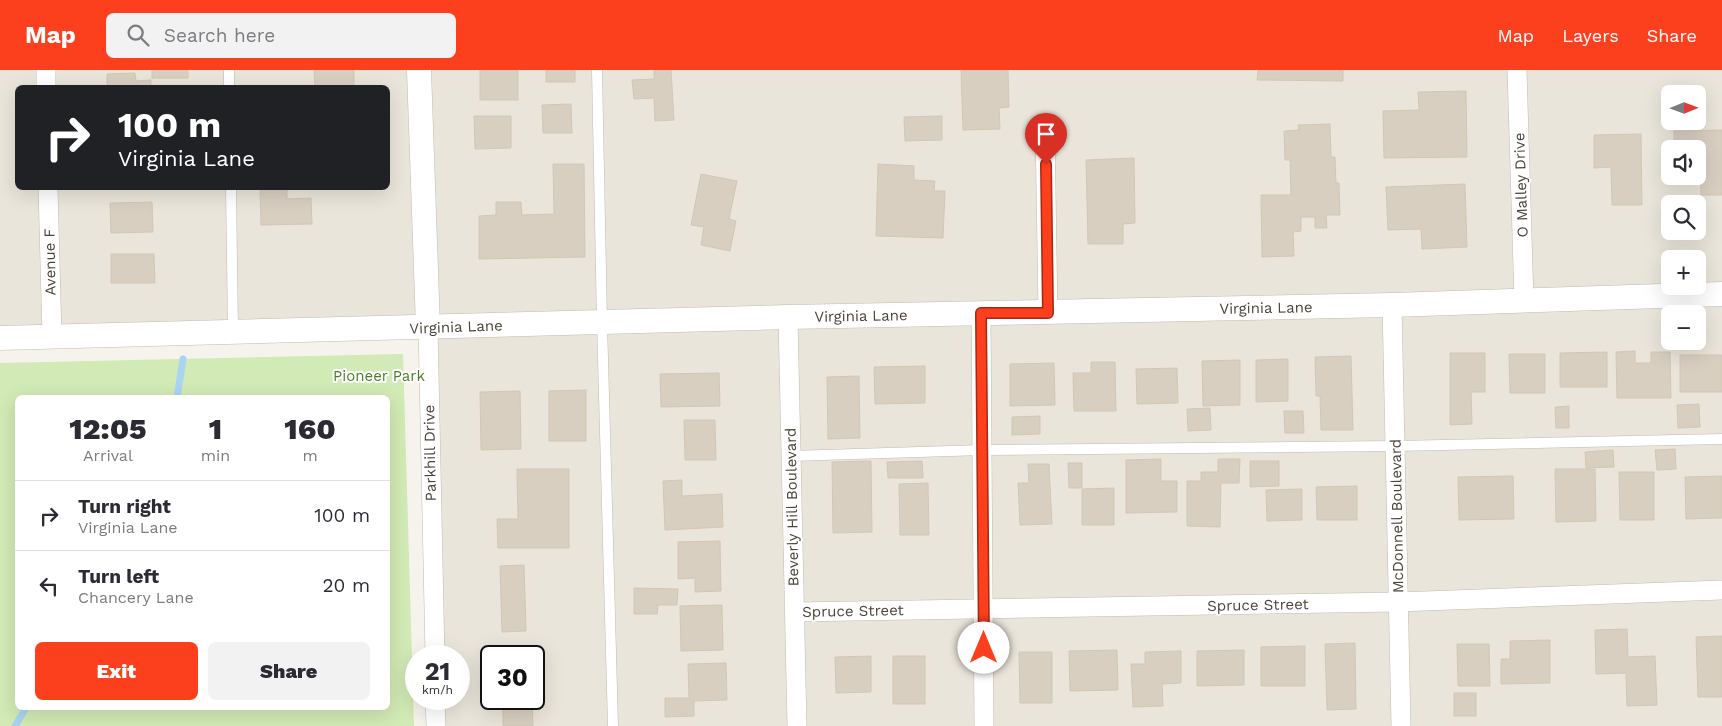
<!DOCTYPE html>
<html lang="en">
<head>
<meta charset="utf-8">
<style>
	:root { --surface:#fff; --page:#f2f2f3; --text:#2b2b33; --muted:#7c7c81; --line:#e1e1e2; --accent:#fc3f1d }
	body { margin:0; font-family:"Work Sans",sans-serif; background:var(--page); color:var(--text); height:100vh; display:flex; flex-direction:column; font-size:19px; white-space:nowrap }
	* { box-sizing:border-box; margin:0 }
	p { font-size:16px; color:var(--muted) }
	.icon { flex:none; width:28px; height:28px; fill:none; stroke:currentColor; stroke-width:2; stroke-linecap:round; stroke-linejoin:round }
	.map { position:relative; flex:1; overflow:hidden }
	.details { position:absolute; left:15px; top:325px; width:375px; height:315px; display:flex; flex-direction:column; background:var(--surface); border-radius:8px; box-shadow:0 5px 20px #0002 }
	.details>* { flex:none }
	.banner { position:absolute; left:15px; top:15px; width:375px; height:105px; border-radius:8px; box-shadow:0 5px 20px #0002; background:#202124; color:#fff; overflow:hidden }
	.needle { width:32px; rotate:89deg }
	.buttons { position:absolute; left:1661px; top:15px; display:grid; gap:10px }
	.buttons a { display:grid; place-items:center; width:45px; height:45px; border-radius:8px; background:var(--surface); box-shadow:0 5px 20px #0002; font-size:25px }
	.speed { position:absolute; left:405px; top:575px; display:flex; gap:10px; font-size:25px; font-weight:700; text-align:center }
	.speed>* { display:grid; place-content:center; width:65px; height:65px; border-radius:50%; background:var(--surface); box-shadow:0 5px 20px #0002; line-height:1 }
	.speed small { font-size:12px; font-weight:400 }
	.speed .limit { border:2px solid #111; border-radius:8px; background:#fff; color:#111 }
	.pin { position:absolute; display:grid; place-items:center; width:42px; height:42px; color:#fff; margin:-51px -21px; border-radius:50% 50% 50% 0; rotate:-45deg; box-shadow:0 0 5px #0007 }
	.pin .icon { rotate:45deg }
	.me { position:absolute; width:55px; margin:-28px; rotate:0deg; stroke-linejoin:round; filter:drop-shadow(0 0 4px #0008) }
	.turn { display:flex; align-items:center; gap:18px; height:105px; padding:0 20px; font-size:22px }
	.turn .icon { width:65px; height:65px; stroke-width:2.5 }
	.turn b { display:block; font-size:35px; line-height:42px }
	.eta { display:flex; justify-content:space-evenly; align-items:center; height:85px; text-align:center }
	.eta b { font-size:30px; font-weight:800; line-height:35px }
	.primary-button { display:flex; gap:10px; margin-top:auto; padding:10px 20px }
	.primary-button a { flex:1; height:58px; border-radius:8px; background:var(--accent); color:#fff; font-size:20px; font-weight:800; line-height:58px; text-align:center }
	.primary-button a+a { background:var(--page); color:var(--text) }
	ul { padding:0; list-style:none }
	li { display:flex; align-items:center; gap:15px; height:70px; padding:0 20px; border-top:1px solid var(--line) }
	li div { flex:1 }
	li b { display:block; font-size:19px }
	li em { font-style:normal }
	header { display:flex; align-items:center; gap:30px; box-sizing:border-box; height:70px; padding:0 25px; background:var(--accent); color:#fff }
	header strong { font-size:24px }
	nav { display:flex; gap:28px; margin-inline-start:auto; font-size:18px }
	.search { width:350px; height:45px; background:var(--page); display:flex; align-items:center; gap:12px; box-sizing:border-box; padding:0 18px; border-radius:8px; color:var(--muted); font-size:19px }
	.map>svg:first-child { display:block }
</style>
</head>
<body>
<header>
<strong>Map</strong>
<div class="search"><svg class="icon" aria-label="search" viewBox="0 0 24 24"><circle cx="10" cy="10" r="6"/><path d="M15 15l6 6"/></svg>Search here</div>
<nav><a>Map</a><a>Layers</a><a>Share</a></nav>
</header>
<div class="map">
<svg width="1722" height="656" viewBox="0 0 1722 656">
	<rect width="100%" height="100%" fill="#f6f3ec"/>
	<path fill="#eae5da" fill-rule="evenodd" d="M 0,0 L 1722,0 L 1722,656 L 436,656 L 435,629 L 459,629 L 459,586 L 434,586 L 428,257 L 0,268 ZM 18,18 L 388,18 L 388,118 L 18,118 ZM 1670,24 L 1698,24 L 1698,51 L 1670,51 ZM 1670,79 L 1698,79 L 1698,106 L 1670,106 ZM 1670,134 L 1698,134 L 1698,161 L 1670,161 ZM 1670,189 L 1698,189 L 1698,216 L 1670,216 ZM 1670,244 L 1698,244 L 1698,271 L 1670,271 ZM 491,586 L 534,586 L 534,629 L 491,629 Z"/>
	<path fill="#d2eab5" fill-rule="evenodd" d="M 403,284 L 414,656 L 0,656 L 0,293 ZM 18,328 L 388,328 L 388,638 L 18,638 Z"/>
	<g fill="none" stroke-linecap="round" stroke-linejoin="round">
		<g stroke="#a9d4f2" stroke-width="7">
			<path d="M 177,328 L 183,289"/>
			<path d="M 15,656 L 26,638"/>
		</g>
	</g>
	<g fill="#d8cfc1" stroke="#d3c7b4">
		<rect x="152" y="0" width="36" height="8"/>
		<path d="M 314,0 L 354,0 L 354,18 L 315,18 Z"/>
		<rect x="480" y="0" width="38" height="30"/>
		<rect x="546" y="0" width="29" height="12"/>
		<path d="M 654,0 L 671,0 L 674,50 L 655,51 L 654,28 L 634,29 L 632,10 L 654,9 Z"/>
		<path d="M 961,0 L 1008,0 L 1009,37 L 999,38 L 1000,59 L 963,60 Z"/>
		<path d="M 1258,0 L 1343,0 L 1343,11 L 1257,10 Z"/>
		<path d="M 135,3 L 136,11 L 151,10 L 151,18 L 107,18 L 107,4 Z"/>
		<path d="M 1466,21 L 1467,87 L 1384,88 L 1383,41 L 1419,40 L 1418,22 Z"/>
		<path d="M 571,34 L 572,63 L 543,63 L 542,35 Z"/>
		<path d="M 474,46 L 511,46 L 511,78 L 475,79 Z"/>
		<path d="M 942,46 L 942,70 L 905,71 L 904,47 Z"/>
		<path d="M 1330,54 L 1331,87 L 1335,87 L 1336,113 L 1339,113 L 1340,145 L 1326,145 L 1327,158 L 1315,158 L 1315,147 L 1301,147 L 1301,161 L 1293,162 L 1294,186 L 1262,187 L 1261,125 L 1291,125 L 1290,90 L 1285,90 L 1284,61 L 1299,60 L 1298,55 Z"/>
		<path d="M 1722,60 L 1722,125 L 1701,125 L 1700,88 L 1698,88 L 1698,79 L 1674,79 L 1674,61 Z"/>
		<path d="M 1641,64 L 1642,135 L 1612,135 L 1611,97 L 1594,98 L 1594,65 Z"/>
		<path d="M 1134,88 L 1135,153 L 1123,154 L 1123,174 L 1088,174 L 1086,90 Z"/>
		<path d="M 553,94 L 584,94 L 585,187 L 479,189 L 479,146 L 496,145 L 496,132 L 521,132 L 522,145 L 554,144 Z"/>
		<path d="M 878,94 L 914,96 L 914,110 L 935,111 L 934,121 L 945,121 L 943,168 L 876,166 Z"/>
		<path d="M 701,104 L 737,111 L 729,149 L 736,151 L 730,181 L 701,175 L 704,157 L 691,155 Z"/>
		<path d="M 1465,114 L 1467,177 L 1422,179 L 1421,159 L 1388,160 L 1386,117 Z"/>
		<path d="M 260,118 L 287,118 L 287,129 L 311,128 L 312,154 L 261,155 Z"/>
		<path d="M 152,132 L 153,162 L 111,163 L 110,133 Z"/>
		<path d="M 111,184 L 154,184 L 155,213 L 111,213 Z"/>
		<path d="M 1635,281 L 1635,293 L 1651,293 L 1651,282 L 1670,282 L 1671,328 L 1617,328 L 1616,282 Z"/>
		<path d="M 1607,282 L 1607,317 L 1560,317 L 1560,283 Z"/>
		<path d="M 1450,283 L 1485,283 L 1485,322 L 1471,322 L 1472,354 L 1450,355 Z"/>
		<path d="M 1509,284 L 1545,284 L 1545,323 L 1510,323 Z"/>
		<rect x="1680" y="285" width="42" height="37"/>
		<path d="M 1351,286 L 1353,360 L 1321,360 L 1320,326 L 1316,326 L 1315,287 Z"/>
		<path d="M 1288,289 L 1288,331 L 1256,332 L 1256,290 Z"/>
		<path d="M 1240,290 L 1240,335 L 1203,336 L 1202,291 Z"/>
		<path d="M 1091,292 L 1115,292 L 1116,341 L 1074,341 L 1073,303 L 1091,303 Z"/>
		<path d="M 1054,293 L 1055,335 L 1010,336 L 1010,294 Z"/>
		<path d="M 925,296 L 925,333 L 875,334 L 874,297 Z"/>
		<path d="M 1177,298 L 1178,333 L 1137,334 L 1136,299 Z"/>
		<path d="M 719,303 L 720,336 L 661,337 L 660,304 Z"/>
		<path d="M 859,306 L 860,368 L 828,369 L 827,307 Z"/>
		<path d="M 586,320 L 586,371 L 549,371 L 549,321 Z"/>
		<path d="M 520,321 L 521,379 L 481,380 L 480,322 Z"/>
		<path d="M 1699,334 L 1700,357 L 1678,358 L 1677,335 Z"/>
		<path d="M 1569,336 L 1569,358 L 1556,358 L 1555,337 Z"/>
		<path d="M 1210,338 L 1211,360 L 1188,361 L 1187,339 Z"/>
		<path d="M 1284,341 L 1303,341 L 1304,363 L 1285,363 Z"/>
		<path d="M 1040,346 L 1040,364 L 1012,365 L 1012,347 Z"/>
		<path d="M 684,350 L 715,350 L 716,390 L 685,390 Z"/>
		<path d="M 1675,379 L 1676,399 L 1657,400 L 1655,380 Z"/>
		<path d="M 1613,380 L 1614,397 L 1586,398 L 1585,382 Z"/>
		<path d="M 1161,389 L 1161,411 L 1177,411 L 1177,442 L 1126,443 L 1126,390 Z"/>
		<path d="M 1218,389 L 1240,389 L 1239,413 L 1221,413 L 1220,457 L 1187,456 L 1187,411 L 1201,411 L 1201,402 L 1218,402 Z"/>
		<path d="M 871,391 L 872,462 L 833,463 L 832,392 Z"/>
		<path d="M 922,391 L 923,408 L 888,408 L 887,392 Z"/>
		<path d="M 1250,391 L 1279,391 L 1279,416 L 1250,417 Z"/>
		<path d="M 1068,393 L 1082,393 L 1082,418 L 1069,418 Z"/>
		<path d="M 1028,394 L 1049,394 L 1052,454 L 1020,455 L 1018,413 L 1029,413 Z"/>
		<path d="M 517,399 L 569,399 L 569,478 L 498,478 L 497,449 L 518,449 Z"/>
		<path d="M 1555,399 L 1595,399 L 1596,451 L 1556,452 Z"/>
		<path d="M 1619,402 L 1654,402 L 1654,450 L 1620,450 Z"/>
		<path d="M 1513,406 L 1514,449 L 1459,450 L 1458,407 Z"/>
		<path d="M 1722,406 L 1722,448 L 1686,449 L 1685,407 Z"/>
		<path d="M 682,410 L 682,426 L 722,424 L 723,457 L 665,460 L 663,411 Z"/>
		<path d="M 928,413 L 929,465 L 900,465 L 899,414 Z"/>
		<path d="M 1357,416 L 1357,450 L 1317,450 L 1316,417 Z"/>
		<path d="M 1114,418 L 1114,455 L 1082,455 L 1082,419 Z"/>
		<path d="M 1302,419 L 1302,450 L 1267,451 L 1266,420 Z"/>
		<path d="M 720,471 L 721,521 L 695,522 L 695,508 L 678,509 L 678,472 Z"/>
		<path d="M 524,495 L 526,561 L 502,562 L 500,496 Z"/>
		<path d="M 634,518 L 678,519 L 677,535 L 658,535 L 657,544 L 634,544 Z"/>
		<path d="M 722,535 L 723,580 L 681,581 L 680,536 Z"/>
		<path d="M 1627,559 L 1628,587 L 1655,586 L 1657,635 L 1627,636 L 1626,603 L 1596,604 L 1595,560 Z"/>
		<path d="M 1722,566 L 1722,627 L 1698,627 L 1696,567 Z"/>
		<path d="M 1550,570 L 1550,613 L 1501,614 L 1501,589 L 1510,589 L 1510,571 Z"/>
		<path d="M 1355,573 L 1356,639 L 1327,640 L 1325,574 Z"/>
		<path d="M 1457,574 L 1489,574 L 1490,616 L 1458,616 Z"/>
		<path d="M 1305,576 L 1305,616 L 1261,616 L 1261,577 Z"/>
		<path d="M 1117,580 L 1118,620 L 1070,621 L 1069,581 Z"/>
		<path d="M 1244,580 L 1244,615 L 1197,616 L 1197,581 Z"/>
		<path d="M 1181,581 L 1181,613 L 1162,614 L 1163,636 L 1133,637 L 1131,594 L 1145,594 L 1145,582 Z"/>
		<path d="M 1019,582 L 1052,582 L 1052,633 L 1020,633 Z"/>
		<path d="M 871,586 L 871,622 L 836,623 L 835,587 Z"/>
		<rect x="893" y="586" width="32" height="48"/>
		<rect x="534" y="592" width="6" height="31"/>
		<path d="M 726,593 L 727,630 L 694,631 L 694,646 L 665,647 L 665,628 L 689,628 L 688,594 Z"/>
		<rect x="1454" y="623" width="22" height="23"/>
		<path d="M 503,629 L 532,629 L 533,656 L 503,656 Z"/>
	</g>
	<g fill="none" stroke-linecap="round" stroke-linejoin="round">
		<defs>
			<g id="service">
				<path d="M 229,0 L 229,18"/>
				<path d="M 597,0 L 602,252 L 613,656"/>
				<path d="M 231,118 L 233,261"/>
				<path d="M 791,386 L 983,380 L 1395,376 L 1722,369"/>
			</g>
			<g id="minor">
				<path d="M 46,0 L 46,18"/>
				<path d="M 1517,0 L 1524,231"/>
				<path d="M 1045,56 L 1048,243"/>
				<path d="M 48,118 L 52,267"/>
				<path d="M 1392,235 L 1401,656"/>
				<path d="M 981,243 L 984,656"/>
				<path d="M 788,247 L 797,656"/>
				<path d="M 428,257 L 435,586"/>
				<path d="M 795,542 L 1398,532 L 1722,520"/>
				<path d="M 435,629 L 436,656"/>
			</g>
			<g id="tertiary">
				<path d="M 419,0 L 428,257"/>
				<path d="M 0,268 L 788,247 L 1392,235 L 1722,224"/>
			</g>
		</defs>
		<use href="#service" stroke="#c2bbae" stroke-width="11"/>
		<use href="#minor" stroke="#c2bbae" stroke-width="20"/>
		<use href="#tertiary" stroke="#c2bbae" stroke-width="25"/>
		<use href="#service" stroke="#fff" stroke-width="10"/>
		<use href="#minor" stroke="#fff" stroke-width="19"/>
		<use href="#tertiary" stroke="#fff" stroke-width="24"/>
	</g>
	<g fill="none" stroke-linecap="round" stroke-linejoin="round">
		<defs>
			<path id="route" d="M 984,578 L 981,243 L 1048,243 L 1046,94"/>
		</defs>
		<use href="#route" stroke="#a42913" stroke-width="12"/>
		<use href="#route" stroke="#fc3f1d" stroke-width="9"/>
	</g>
	<g text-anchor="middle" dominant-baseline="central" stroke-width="4" stroke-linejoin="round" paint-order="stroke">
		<g font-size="15" fill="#4b4439" stroke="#fff">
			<text transform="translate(1521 115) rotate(-92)">O Malley Drive</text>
			<text transform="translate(50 192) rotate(-91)">Avenue F</text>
			<text transform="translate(1266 238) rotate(-1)">Virginia Lane</text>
			<text transform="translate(861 246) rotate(-1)">Virginia Lane</text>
			<text transform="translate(456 257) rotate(-2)">Virginia Lane</text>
			<text transform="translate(430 383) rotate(-91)">Parkhill Drive</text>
			<text transform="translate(792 437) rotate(-91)">Beverly Hill Boulevard</text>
			<text transform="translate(1397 446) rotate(-91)">McDonnell Boulevard</text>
			<text transform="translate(1258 535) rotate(-1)">Spruce Street</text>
			<text transform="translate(853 541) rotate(-1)">Spruce Street</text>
		</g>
		<g font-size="15" fill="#4a7f2a" stroke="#fff">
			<text x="379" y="306">Pioneer Park</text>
		</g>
	</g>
</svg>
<div class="buttons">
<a><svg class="needle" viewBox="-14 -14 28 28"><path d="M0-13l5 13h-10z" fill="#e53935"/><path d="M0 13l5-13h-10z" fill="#7c7c81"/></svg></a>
<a><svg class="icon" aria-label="sound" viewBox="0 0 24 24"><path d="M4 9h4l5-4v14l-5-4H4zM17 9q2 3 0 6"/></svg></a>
<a><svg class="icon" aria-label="search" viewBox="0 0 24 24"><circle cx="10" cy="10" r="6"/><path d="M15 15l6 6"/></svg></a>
<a>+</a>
<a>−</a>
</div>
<div class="speed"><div>21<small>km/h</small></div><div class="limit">30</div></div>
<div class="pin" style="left:1046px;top:94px;background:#d93025"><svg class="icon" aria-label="arrive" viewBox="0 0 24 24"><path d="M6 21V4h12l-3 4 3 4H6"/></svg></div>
<svg class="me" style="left:984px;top:578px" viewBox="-20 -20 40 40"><circle r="19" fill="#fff"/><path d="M0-13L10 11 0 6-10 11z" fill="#fc3f1d"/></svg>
<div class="banner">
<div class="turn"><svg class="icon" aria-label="right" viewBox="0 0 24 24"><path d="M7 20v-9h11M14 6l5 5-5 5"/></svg><div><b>100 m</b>Virginia Lane</div></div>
</div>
<section class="details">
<div class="eta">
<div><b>12:05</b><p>Arrival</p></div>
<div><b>1</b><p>min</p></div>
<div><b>160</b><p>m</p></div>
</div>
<ul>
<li><svg class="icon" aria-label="right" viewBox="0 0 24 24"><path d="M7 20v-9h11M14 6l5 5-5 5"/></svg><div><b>Turn right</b><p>Virginia Lane</p></div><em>100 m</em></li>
<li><svg class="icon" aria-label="left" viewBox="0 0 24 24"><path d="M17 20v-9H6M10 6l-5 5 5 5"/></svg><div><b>Turn left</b><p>Chancery Lane</p></div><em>20 m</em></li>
</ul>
<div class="primary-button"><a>Exit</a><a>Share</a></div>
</section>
</div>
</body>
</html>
